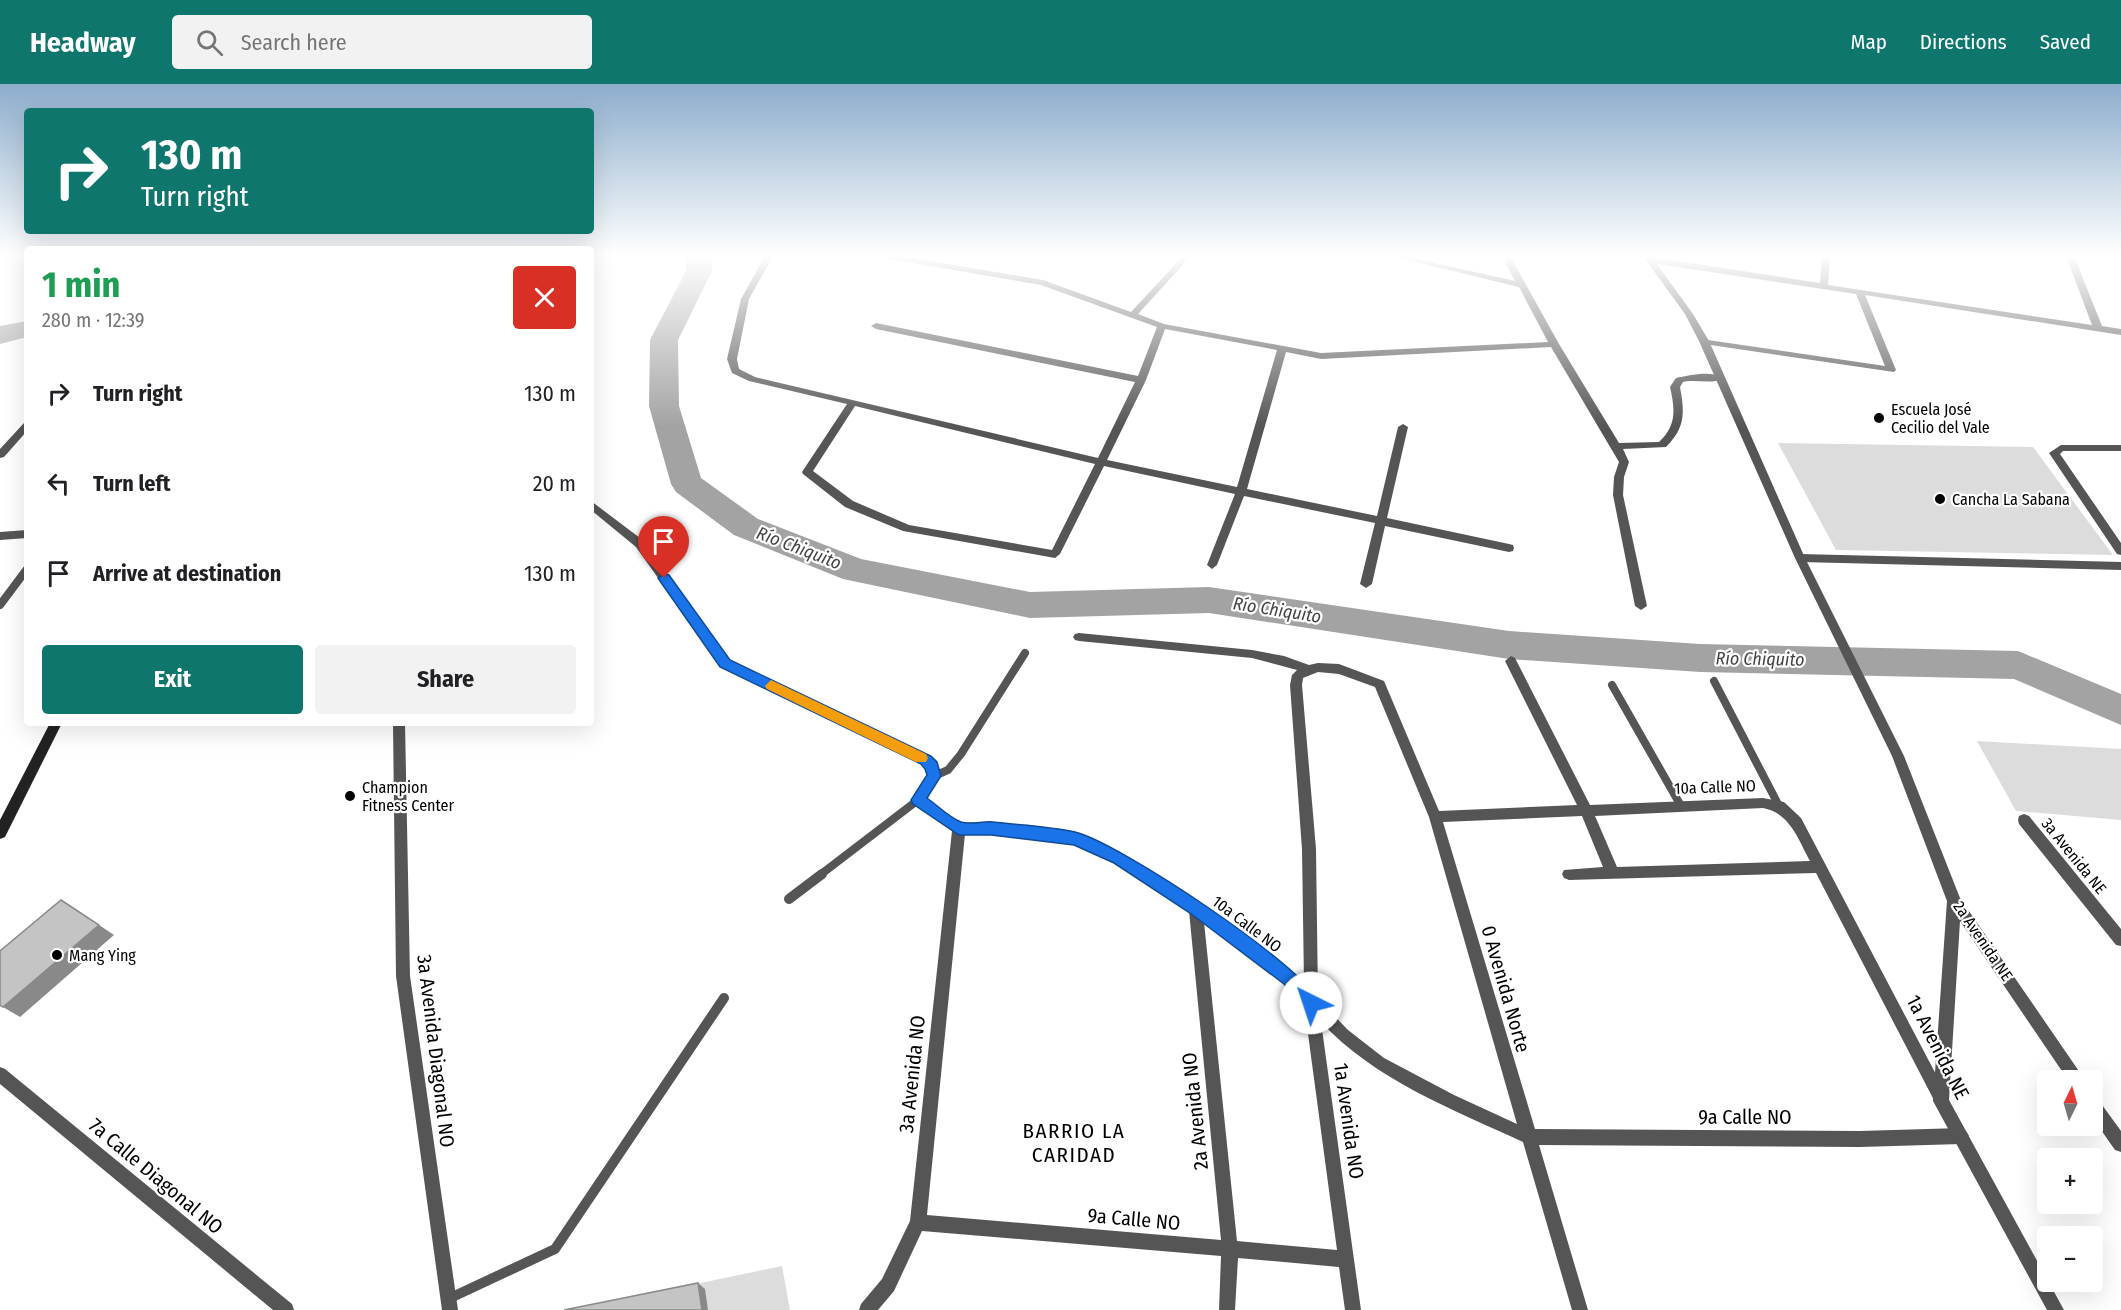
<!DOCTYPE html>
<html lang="en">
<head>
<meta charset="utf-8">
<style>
	:root { --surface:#fff; --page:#f2f2f2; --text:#202124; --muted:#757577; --accent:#0f766e }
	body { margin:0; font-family:"Fira Sans Condensed",sans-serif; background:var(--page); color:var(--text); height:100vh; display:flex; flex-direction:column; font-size:22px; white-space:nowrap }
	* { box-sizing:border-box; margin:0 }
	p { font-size:20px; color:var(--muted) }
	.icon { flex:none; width:33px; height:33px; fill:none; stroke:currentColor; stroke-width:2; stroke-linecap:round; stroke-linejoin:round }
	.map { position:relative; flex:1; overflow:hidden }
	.panel { position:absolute; left:24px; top:162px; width:570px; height:480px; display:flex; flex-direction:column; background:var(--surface); border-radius:6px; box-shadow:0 6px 24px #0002 }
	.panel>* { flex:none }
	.hud { position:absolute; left:24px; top:24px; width:570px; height:126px; border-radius:6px; box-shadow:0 6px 24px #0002; background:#0f766e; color:#fff; overflow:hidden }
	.needle { width:39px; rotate:5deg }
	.tools { position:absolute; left:2037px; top:986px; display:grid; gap:12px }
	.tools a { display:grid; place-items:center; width:66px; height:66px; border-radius:6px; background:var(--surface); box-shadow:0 6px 24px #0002; font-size:30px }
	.pin { position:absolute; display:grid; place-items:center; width:51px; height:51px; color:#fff; margin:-62px -26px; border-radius:50% 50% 50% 0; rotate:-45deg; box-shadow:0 0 6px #0007 }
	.pin .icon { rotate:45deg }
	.me { position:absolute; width:66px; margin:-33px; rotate:319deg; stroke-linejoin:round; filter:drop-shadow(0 0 4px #0008) }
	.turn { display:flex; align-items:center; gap:21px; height:126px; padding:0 18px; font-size:27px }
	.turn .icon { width:78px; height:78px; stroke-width:2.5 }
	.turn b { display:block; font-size:42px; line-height:51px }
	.round { display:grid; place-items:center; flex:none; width:63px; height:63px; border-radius:6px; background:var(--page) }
	.summary { display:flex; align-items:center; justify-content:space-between; height:102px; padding:0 18px }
	h1 { font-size:36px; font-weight:700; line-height:45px; color:#1e9e55 }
	.primary-button { display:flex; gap:12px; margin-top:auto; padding:12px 18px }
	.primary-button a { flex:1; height:69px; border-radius:6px; background:var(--accent); color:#fff; font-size:24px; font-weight:700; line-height:69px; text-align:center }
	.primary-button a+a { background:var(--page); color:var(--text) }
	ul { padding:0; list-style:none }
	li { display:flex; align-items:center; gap:18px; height:90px; padding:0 18px }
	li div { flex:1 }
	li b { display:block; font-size:22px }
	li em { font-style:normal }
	header { display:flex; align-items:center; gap:36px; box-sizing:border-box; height:84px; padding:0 30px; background:var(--accent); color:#fff }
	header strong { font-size:28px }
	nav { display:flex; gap:33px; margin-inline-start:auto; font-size:21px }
	.search { width:420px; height:54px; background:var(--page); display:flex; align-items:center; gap:15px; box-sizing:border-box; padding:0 21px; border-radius:6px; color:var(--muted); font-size:22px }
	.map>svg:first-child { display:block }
</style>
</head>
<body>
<header>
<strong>Headway</strong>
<div class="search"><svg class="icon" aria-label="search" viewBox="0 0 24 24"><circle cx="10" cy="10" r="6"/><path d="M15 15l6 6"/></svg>Search here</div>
<nav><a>Map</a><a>Directions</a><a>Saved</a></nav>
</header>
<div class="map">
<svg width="2121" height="1226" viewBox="0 0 2121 1226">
	<rect width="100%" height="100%" fill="#fff"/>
	<g fill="#dcdcdc">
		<path d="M 1778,359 L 2033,363 L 2113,471 L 1836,466 Z"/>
		<path d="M 1977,657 L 2121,665 L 2121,736 L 2016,727 Z"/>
		<path d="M 782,1182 L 790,1226 L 571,1226 Z"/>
	</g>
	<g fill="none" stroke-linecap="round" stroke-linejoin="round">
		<g fill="#a3a3a3" fill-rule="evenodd">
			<path d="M 686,172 L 712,172 L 712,187 L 678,256 L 679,322 L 701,394 L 758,435 L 861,475 L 1030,508 L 1209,503 L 1509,547 L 1700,560 L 2018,567 L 2121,610 L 2121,641 L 2014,595 L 1700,588 L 1509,575 L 1209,529 L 1030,534 L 843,495 L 734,451 L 676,408 L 671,400 L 649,322 L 650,256 L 686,187 Z"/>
			<path d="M 27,237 L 27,253 L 0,260 L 0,242 Z"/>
		</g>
		<g stroke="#555" stroke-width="8">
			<path d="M 0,452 L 27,450"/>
			<path d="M 0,521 L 27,485"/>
			<path d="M 1714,597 L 1779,722"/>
			<path d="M 1612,601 L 1681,722"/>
			<path d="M 934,692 L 948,686 L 961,670 L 1025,569"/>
			<path d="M 820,791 L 918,716"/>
		</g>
		<g stroke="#555" stroke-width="10">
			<path d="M 789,815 L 822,790"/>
			<path d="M 448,1215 L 555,1165 L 724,914"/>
		</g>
		<g fill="#555" fill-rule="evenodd">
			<path d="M 765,172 L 772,174 L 749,215 L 737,275 L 739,285 L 755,293 L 1098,374 L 1135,298 L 876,245 L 871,242 L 876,239 L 1138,292 L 1157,243 L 1041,201 L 889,175 L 885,172 L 901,172 L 1043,196 L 1131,228 L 1183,172 L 1191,172 L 1138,230 L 1164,240 L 1321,269 L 1548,258 L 1519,203 L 1391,172 L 1404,172 L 1515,197 L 1502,172 L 1510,172 L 1559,260 L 1619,359 L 1659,358 C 1677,341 1675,325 1670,303 L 1676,294 C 1689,291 1712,286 1724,294 C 1714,301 1695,295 1683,298 L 1680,303 C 1685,329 1685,344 1666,363 L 1623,365 L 1629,378 L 1624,393 L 1623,411 L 1647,522 L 1641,526 L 1635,522 L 1613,411 L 1614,393 L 1619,378 L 1551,263 L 1321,275 L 1286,268 L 1247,405 L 1377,432 L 1398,343 L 1403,340 L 1408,343 L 1387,434 L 1509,460 L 1513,461 L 1514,464 L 1513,467 L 1509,468 L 1385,442 L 1372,500 L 1366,504 L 1360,500 L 1375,439 L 1244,412 L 1217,481 L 1212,485 L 1207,481 L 1235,410 L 1104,382 L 1060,470 L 1055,474 L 903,447 L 845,423 L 803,390 L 802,388 L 847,320 L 749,297 L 732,289 L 727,275 L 741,215 ZM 1165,245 L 1277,266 L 1237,403 L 1107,376 L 1146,296 ZM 855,322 L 1095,380 L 1052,466 L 909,441 L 853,417 L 813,387 Z"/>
			<path d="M 1822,172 L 1830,172 L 1828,201 L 2092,241 L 2066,172 L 2074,172 L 2102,242 L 2121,245 L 2121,251 L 1865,211 L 1896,286 L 1894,288 L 1704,260 L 1701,259 L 1701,255 L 1885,282 L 1856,210 L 1651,179 L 1647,176 L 1651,173 L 1820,199 Z"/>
			<path d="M 27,338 L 27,347 L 4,373 L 0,374 L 0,365 L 24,339 Z"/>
			<path d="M 2061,361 L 2121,361 L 2121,367 L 2063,367 L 2060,370 L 2121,459 L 2121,471 L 2117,470 L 2049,369 Z"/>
			<path d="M 591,417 L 644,457 L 729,576 L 930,672 L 936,678 L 940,692 L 926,715 L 961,739 L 991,738 L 1075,749 L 1124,771 L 1201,820 L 1294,889 L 1304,899 L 1302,765 L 1290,601 L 1292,591 L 1297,586 L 1252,574 L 1079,557 L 1075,556 L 1073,553 L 1075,550 L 1079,549 L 1252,566 L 1284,572 L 1309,581 L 1318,579 L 1339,580 L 1384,597 L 1439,727 L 1577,721 L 1505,577 L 1511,572 L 1515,574 L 1590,721 L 1763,714 L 1784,718 L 1801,734 L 1949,1015 L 1946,1020 L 1941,1023 L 1936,1020 L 1816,789 L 1569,796 L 1564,794 L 1562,790 L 1564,786 L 1603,783 L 1582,732 L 1443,738 L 1535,1045 L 1860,1047 L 1961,1044 L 1966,1047 L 1969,1052 L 1966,1057 L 1961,1060 L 1860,1063 L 1539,1061 L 1588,1226 L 1572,1226 L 1523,1058 C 1452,1025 1375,996 1321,938 L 1361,1226 L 1345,1226 L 1339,1183 L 1238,1174 L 1235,1226 L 1219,1226 L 1221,1172 L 922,1147 L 894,1207 L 878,1226 L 859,1226 L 861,1220 L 882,1195 L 910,1137 L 952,747 L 913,720 L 912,716 L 928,691 L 926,684 L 922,680 L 721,582 L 636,463 L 591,426 ZM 1318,588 L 1339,590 L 1375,603 L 1429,733 L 1517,1040 L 1454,1011 L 1384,974 L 1348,946 L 1318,915 L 1316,765 L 1302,601 L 1303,594 ZM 1763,724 C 1790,729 1798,755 1810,777 L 1617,783 L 1595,732 ZM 965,750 L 991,750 L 1074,760 L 1114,779 L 1189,827 L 1221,1156 L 927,1131 ZM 1204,838 L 1284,899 L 1304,920 L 1337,1166 L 1237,1157 Z"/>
			<path d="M 1800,470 L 2121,478 L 2121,486 L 1800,478 L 1795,474 Z"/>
			<path d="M 393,639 L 405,639 L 410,892 L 458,1226 L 442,1226 L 396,892 Z"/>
			<path d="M 2024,730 L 2029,732 L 2121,845 L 2121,862 L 2116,861 L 2019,740 L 2018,736 L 2019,732 Z"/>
			<path d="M 0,983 L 5,985 L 292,1220 L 294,1226 L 273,1226 L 0,1000 Z"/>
		</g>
		<g fill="#555" fill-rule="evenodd">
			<path d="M 1643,172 L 1651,172 L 1693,230 L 1709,257 L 1805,474 L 1904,672 L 1960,814 L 2085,996 L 2068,996 L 1960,837 L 1949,1016 L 2064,1226 L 2047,1226 L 1933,1017 L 1947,817 L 1892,672 L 1795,474 L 1699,257 L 1685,230 Z"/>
			<path d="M 2092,1012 L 2097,1014 L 2121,1047 L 2121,1068 L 2115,1066 L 2092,1033 Z"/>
		</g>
		<path fill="#222" fill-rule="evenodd" d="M 50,639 L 62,639 L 5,753 L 0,755 L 0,736 Z"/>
	</g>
	<g fill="#898989">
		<path d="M 99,841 L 114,851 L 20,933 L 3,923 Z"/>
		<path d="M 698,1199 L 705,1205 L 708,1226 L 702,1226 Z"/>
	</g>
	<g fill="#c4c4c4" stroke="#898989" stroke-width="1.5">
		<path d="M 61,816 L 99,841 L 3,923 L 0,921 L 0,867 Z"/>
		<path d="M 698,1199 L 702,1226 L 564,1226 Z"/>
	</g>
	<linearGradient id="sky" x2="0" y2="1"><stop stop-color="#8cadcc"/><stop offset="0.5" stop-color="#fff"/><stop offset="1" stop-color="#fff" stop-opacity="0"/></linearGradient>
	<rect width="2121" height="343" fill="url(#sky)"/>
	<path fill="#1a73e8" stroke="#114b97" stroke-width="1.5" d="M 664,490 L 669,491 L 730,576 L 931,672 L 937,678 L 941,692 L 927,714 C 937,721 950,734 961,738 C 970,741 983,737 993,738 C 1019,741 1049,742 1075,748 C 1118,758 1303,881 1320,919 L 1317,925 L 1311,927 L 1305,925 L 1284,900 L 1190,829 L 1114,779 L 1074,761 L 991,751 L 959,751 L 913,720 L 911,716 L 927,691 L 925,685 L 921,680 L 720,583 L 660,497 L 658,494 Z"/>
	<path fill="#f59e0b" d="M 771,596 L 926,670 L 928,674 L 926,678 L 916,678 L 767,605 L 765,602 Z"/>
	<g fill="#000" stroke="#fff" stroke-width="2">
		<circle cx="1879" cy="334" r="6"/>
		<circle cx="1940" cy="415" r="6"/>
		<circle cx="350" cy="712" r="6"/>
		<circle cx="57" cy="871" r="6"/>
	</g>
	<g text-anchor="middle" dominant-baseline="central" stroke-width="4.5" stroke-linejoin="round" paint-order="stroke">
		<g font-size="16" fill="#000" stroke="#fff" text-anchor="start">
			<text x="1891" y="325">Escuela José<tspan x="1891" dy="18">Cecilio del Vale</tspan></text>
			<text x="1952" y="415">Cancha La Sabana</text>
			<text x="362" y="703">Champion<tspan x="362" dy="18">Fitness Center</tspan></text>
			<text x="69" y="871">Mang Ying</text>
		</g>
		<g font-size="16" fill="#000" stroke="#fff">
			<text transform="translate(1715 703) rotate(-2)">10a Calle NO</text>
			<text transform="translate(2074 772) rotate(51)">3a Avenida NE</text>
			<text transform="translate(1247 840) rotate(37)">10a Calle NO</text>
			<text transform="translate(1983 857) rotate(56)">2a Avenida NE</text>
		</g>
		<g font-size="18" font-style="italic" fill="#444" stroke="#fff">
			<text transform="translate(799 464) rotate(21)">Río Chiquito</text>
			<text transform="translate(1277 526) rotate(9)">Río Chiquito</text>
			<text transform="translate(1760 575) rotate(1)">Río Chiquito</text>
		</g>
		<g font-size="20" fill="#000" stroke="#fff">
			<text transform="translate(1506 905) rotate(74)">0 Avenida Norte</text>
			<text transform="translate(1938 963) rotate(63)">1a Avenida NE</text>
			<text transform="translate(436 967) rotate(83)">3a Avenida Diagonal NO</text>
			<text transform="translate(912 990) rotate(-84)">3a Avenida NO</text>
			<text transform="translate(1195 1027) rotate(-96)">2a Avenida NO</text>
			<text x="1745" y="1033">9a Calle NO</text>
			<text transform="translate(1349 1037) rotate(82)">1a Avenida NO</text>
			<text transform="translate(156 1092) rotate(40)">7a Calle Diagonal NO</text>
			<text transform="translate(1134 1135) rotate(5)">9a Calle NO</text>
		</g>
		<g font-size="21" letter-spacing="1.5" fill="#000" stroke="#fff">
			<text x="1074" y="1047">BARRIO LA<tspan x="1074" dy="24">CARIDAD</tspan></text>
		</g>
	</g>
</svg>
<div class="tools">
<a><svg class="needle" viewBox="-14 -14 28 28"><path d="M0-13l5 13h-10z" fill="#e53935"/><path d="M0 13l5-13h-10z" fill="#757577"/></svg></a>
<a>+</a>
<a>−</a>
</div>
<div class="pin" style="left:664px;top:494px;background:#d93025"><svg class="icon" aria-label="arrive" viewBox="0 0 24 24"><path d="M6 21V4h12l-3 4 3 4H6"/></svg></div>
<svg class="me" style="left:1311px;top:919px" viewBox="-20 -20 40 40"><circle r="19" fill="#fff"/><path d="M0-13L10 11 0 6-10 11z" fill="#1a73e8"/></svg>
<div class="hud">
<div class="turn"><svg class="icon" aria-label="right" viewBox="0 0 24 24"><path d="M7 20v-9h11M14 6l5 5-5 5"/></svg><div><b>130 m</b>Turn right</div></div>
</div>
<section class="panel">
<div class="summary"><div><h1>1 min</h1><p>280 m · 12:39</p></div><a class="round" style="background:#d93025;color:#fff"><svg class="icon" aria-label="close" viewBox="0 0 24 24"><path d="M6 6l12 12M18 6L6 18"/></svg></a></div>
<ul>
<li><svg class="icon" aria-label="right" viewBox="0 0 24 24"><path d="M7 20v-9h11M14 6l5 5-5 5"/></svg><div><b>Turn right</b></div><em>130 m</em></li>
<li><svg class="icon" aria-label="left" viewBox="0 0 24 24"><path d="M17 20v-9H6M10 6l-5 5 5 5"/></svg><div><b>Turn left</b></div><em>20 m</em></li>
<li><svg class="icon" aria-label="arrive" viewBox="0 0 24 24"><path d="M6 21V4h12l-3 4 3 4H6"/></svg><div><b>Arrive at destination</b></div><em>130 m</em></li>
</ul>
<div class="primary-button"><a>Exit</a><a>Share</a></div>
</section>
</div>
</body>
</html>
